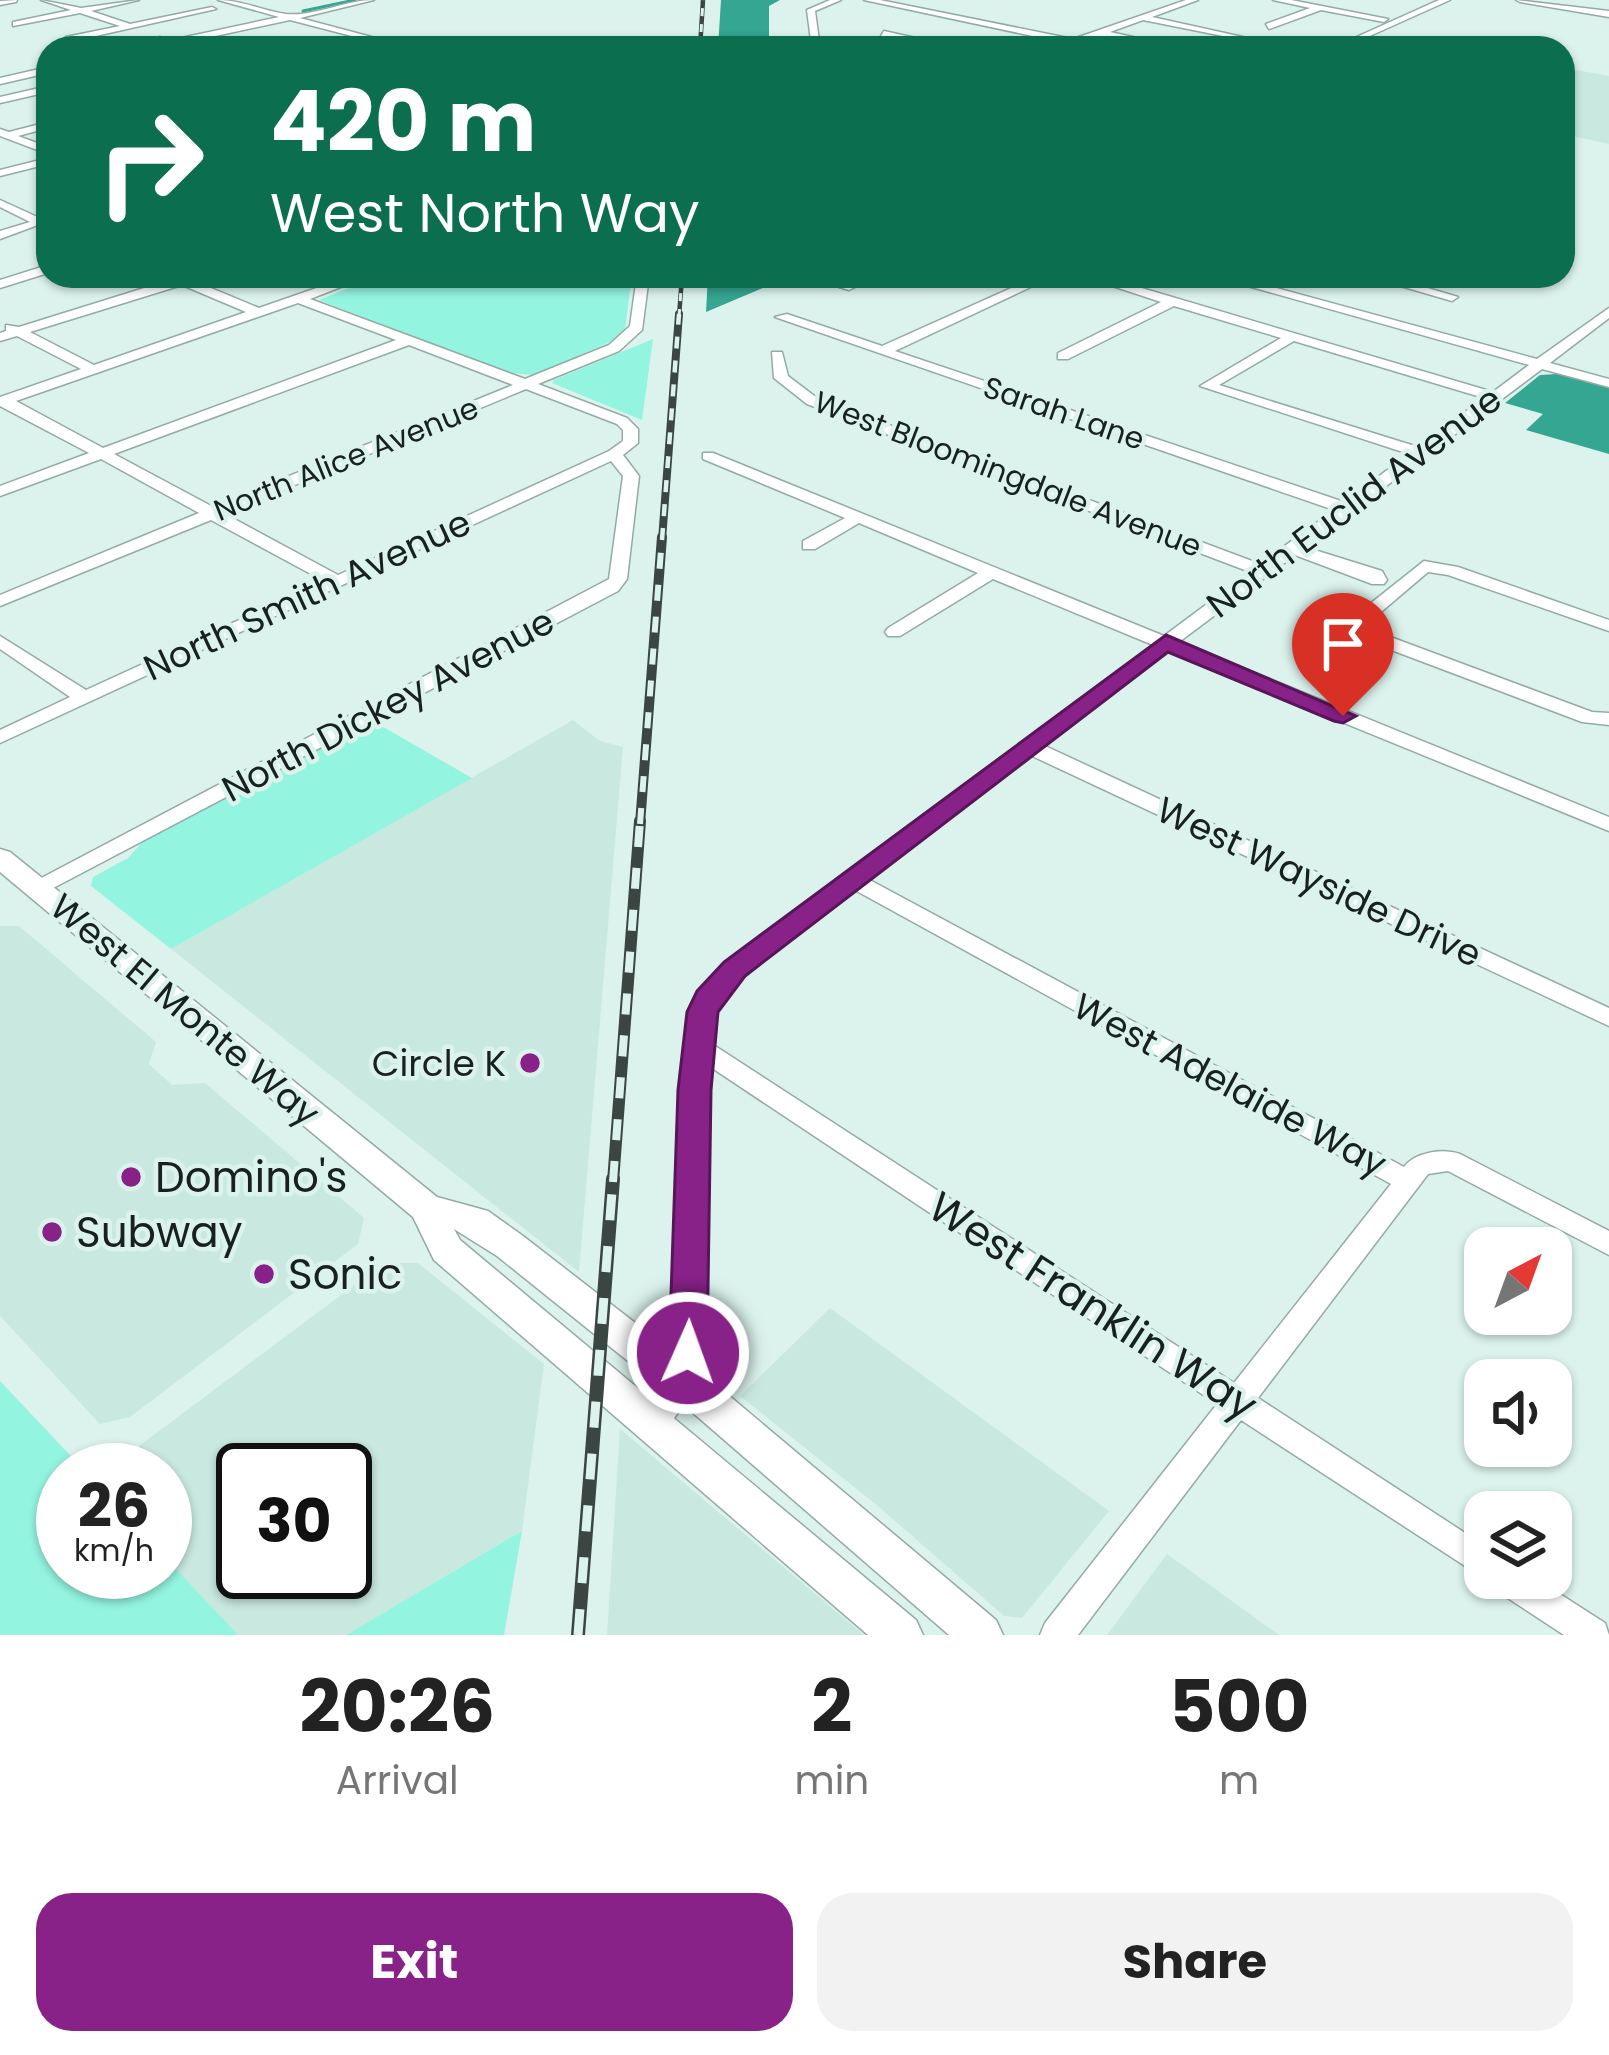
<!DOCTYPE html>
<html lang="en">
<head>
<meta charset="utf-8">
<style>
	:root { --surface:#fff; --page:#f2f2f2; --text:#222; --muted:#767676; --accent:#882188 }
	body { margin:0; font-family:Poppins,sans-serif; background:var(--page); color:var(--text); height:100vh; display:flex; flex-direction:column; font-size:45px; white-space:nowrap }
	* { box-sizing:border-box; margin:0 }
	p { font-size:39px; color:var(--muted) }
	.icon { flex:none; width:66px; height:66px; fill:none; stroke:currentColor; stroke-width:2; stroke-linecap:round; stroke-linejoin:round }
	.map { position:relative; height:1635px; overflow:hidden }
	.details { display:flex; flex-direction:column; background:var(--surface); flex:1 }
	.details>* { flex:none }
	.top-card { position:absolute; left:36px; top:36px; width:1539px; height:252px; border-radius:36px; box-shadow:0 3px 9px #0004; background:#0b6e4f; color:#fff; overflow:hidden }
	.needle { width:78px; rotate:41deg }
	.tools { position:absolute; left:1464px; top:1227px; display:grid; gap:24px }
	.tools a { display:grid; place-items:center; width:108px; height:108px; border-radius:24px; background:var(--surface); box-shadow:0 3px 9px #0004; font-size:60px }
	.speed { position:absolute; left:36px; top:1443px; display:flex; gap:24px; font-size:60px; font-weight:700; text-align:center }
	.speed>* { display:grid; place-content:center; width:156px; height:156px; border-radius:50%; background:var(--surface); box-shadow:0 3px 9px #0004; line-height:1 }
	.speed small { font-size:30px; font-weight:400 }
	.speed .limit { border:6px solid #111; border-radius:18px; background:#fff; color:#111 }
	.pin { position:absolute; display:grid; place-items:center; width:102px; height:102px; color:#fff; margin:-123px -51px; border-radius:50% 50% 50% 0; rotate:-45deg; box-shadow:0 0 12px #0007 }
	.pin .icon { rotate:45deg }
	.me { position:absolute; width:132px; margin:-66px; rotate:2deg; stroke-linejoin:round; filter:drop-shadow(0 0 9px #0008) }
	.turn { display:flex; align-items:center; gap:42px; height:252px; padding:0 36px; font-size:54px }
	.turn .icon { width:156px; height:156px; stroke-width:2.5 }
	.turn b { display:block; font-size:84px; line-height:102px }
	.eta { display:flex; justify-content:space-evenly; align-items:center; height:204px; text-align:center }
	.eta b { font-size:72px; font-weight:700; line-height:84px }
	.button { display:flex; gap:24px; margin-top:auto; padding:24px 36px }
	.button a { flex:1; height:138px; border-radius:36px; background:var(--accent); color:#fff; font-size:48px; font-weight:700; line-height:138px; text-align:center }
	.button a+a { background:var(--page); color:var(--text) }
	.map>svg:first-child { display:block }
</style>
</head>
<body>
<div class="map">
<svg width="1609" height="1635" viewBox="0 0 1609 1635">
	<rect width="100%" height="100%" fill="#dcf3ed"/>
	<g fill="#c8e8e0" fill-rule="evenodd">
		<path d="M 1571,69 L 1609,76 L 1609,144 L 1563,134 L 1563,73 Z"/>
		<path d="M 573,720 L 600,741 L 623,747 L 579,1272 L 171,949 Z"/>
		<path d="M 0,926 L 19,926 L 156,1042 L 149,1064 L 172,1085 L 205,1083 L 364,1218 L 358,1244 L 130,1417 L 100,1424 L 0,1316 Z"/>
		<path d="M 384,1263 L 418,1263 L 544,1364 L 522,1531 L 346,1635 L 238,1635 L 165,1557 L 165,1470 L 128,1470 L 136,1464 L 139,1446 ZM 243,1470 L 345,1470 L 345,1572 L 243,1572 Z"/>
		<path d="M 830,1308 L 1109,1511 L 1022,1618 L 1004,1616 L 878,1506 L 740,1396 Z"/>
		<path d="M 620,1429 L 864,1635 L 607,1635 Z"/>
		<path d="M 1167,1554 L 1279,1635 L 1107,1635 Z"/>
	</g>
	<g fill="#93f4df">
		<path d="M 379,276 L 632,276 L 625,329 L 619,338 L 535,375 L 507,373 L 319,300 Z"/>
		<path d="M 653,339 L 642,420 L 552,383 L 554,380 Z"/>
		<path d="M 371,720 L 472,778 L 171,949 L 91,886 L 93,877 L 128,858 L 147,837 Z"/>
		<path d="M 0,1381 L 84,1470 L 63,1470 L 63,1572 L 165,1572 L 165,1557 L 238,1635 L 0,1635 Z"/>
		<path d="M 522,1531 L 504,1635 L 346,1635 Z"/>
	</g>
	<g fill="#34a692">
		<path d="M 721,0 L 780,0 L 769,6 L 769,48 L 718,48 Z"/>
		<path d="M 708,276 L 777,276 L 777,282 L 706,312 Z"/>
		<path d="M 1557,374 L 1609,388 L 1609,454 L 1526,430 L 1543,414 L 1505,403 L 1540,375 Z"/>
	</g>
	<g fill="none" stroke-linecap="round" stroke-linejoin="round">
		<path stroke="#34a692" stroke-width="3" d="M 303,11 L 355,0"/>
		<defs>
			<g id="minor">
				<path d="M 17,0 L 16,2 L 0,5 L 0,1 Z"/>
				<path d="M 41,0 L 81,8 L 139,0 L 91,11 L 130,24 L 212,7 L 216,9 L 69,42 L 66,37 L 120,26 L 80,13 L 13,26 L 13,22 L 71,10 Z"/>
				<path d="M 218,0 C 242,0 263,11 286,14 C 314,17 345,0 374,0 L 300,18 L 413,48 L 398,48 L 290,20 L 160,48 L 144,48 L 148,45 L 120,48 L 160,37 L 164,40 L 148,45 L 279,17 Z"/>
				<path d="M 830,0 L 841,0 L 815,11 L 820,48 L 812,48 L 807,10 Z"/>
				<path d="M 864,0 L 880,0 L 1073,39 L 1186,0 L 1198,0 L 1152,17 L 1270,43 L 1267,48 L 1259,48 L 1261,44 L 1258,43 L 1143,20 L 1110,32 L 1183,48 C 1149,48 1115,30 1082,41 L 1106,48 L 1089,48 Z"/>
				<path d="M 1273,0 L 1291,0 L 1388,19 L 1384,22 L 1321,10 L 1269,29 L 1266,24 L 1310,8 Z"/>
				<path d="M 1439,0 L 1450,0 L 1343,48 L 1332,48 Z"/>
				<path d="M 1516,0 L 1609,11 L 1609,17 L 1520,2 Z"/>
				<path d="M 884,31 L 947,45 L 951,48 L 935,48 L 881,36 Z"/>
				<path d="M 246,45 L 278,48 L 242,48 Z"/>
				<path d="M 48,67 L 48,73 L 0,84 L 0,78 Z"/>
				<path d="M 48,86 L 48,92 L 0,103 L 0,97 Z"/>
				<path d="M 48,122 L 48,128 L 18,136 L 48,147 L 48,154 L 0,136 L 0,129 L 9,132 Z"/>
				<path d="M 48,158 L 48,164 L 0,176 L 0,170 Z"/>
				<path d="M 0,200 L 44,220 L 46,222 L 0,239 L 0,231 L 30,222 L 0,207 Z"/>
				<path d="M 48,265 L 48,273 L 0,288 L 0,280 Z"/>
				<path d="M 165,276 L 182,276 L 259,308 L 351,276 L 369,276 L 310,299 L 525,379 L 609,345 L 630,326 L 637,276 L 649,276 L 642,330 L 619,351 L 538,384 L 627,418 L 638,429 L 638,443 L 623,455 L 639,476 L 627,579 L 618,591 L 38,896 L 30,894 L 27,889 L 30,884 L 609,579 L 623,476 L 611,461 L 0,743 L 0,730 L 70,697 L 0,649 L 0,636 L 86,690 L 324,581 L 211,520 L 0,606 L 0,595 L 199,513 L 101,459 L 0,496 L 0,486 L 89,453 L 0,406 L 0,397 L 81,369 L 17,336 L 0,341 L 0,333 L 6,331 L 6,325 L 19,327 L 170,280 ZM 182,285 L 246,312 L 94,365 L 30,332 ZM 298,303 L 396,340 L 103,448 L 16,401 ZM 409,345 L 513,385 L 213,507 L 114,454 ZM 526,389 L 617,424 L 623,430 L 623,441 L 609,451 L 338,575 L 225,514 Z"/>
				<path d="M 860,276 L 877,276 L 849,290 L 839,287 Z"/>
				<path d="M 1038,276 L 1054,276 L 895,351 L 1344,502 L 1409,454 L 1200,386 L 1281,338 L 1174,306 L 1068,359 L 1058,359 L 1058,353 L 1161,302 L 1082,276 L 1101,276 L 1493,392 L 1529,365 L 1212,276 L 1232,276 L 1537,359 L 1609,308 L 1609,318 L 1550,363 L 1609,379 L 1609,387 L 1542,369 L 1305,547 L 1382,571 L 1387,580 L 1384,584 L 1372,584 L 1295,555 L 1179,642 L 1609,817 L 1609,831 L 1168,651 L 1043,745 L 1609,1008 L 1609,1026 L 1030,755 L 866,878 L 1404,1167 C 1415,1152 1443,1148 1460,1154 L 1609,1231 L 1609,1255 L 1448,1171 L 1428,1174 L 1258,1398 L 1485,1546 L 1485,1578 L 1488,1578 L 1485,1579 L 1241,1420 L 1078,1635 L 1040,1635 L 1045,1623 L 1217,1404 L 709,1066 L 703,1353 L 694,1391 L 663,1433 L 652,1437 L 641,1433 L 637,1424 L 669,1378 L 673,1353 L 681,1091 L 691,1012 L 711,979 L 843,874 L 1153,645 L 993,579 L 900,636 L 888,636 L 885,632 L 888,628 L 978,573 L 859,523 L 815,549 L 803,549 L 803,541 L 845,518 L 703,459 L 703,453 L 713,453 L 1164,636 L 1250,572 L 807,404 L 774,378 L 772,352 L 782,352 L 788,376 L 817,398 L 1260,564 L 1334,510 L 775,317 L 787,314 L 882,346 ZM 1294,341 L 1484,398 L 1418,447 L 1219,385 ZM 853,889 L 1391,1184 L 1234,1383 L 712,1044 L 715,1012 L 728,990 Z"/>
				<path d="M 1366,276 L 1387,276 L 1458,297 L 1452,301 Z"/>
				<path d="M 1424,561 L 1458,567 L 1609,620 L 1609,631 L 1448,575 L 1428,572 L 1368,623 L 1377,632 L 1592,712 L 1609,713 L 1609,725 L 1582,722 L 1365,640 L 1348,623 L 1351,619 Z"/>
				<path d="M 1490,1578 L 1535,1578 L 1605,1623 L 1609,1635 L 1564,1635 L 1494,1589 Z"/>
			</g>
			<path id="major" d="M 0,849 L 10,852 L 437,1197 L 488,1211 L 523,1236 L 727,1394 L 996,1620 L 1003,1635 L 949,1635 L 699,1418 L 497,1256 L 454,1229 L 460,1240 L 916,1620 L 923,1635 L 868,1635 L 434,1260 L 413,1217 L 0,872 Z"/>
		</defs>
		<use href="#minor" stroke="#94aaa5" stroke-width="3"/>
		<use href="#major" stroke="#94aaa5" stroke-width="3"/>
		<use href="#minor" fill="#fff" fill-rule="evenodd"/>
		<use href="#major" fill="#fff" fill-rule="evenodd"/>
		<defs>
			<g id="rail-far4">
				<path d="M 700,48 L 703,0"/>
				<path d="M 679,317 L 682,276"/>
			</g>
			<path id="rail-far3" d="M 662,540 L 679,314"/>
			<path id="rail-far2" d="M 640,824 L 662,537"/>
			<path id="rail-far1" d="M 613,1182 L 640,821"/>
			<path id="rail" d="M 578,1635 L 613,1179"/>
		</defs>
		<use href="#rail-far4" stroke="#3b4643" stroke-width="4.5"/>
		<use href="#rail-far3" stroke="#3b4643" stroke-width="8"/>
		<use href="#rail-far2" stroke="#3b4643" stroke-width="10"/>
		<use href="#rail-far1" stroke="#3b4643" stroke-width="12"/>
		<use href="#rail" stroke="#3b4643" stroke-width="14"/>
		<use href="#rail-far4" stroke="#dcf3ed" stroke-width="3" stroke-dasharray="8" stroke-linecap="butt"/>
		<use href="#rail-far3" stroke="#dcf3ed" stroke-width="4.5" stroke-dasharray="12" stroke-linecap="butt"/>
		<use href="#rail-far2" stroke="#dcf3ed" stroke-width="6" stroke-dasharray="16" stroke-linecap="butt"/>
		<use href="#rail-far1" stroke="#dcf3ed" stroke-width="8" stroke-dasharray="21" stroke-linecap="butt"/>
		<use href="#rail" stroke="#dcf3ed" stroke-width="9" stroke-dasharray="26" stroke-linecap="butt"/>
	</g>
	<path fill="#882188" stroke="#581558" stroke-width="3" d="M 1166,635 L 1356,716 L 1343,723 L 1334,721 L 1168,652 L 745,976 L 718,1012 L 711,1090 L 707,1353 L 702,1365 L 688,1369 L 675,1365 L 669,1353 L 678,1090 L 687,1012 L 697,991 L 724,962 Z"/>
	<g fill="#882188" stroke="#dcf3ed" stroke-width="4.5">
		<circle cx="530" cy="1063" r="12"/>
		<circle cx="131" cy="1177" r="12"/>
		<circle cx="52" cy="1232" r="12"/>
		<circle cx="264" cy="1274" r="12"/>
	</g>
	<g text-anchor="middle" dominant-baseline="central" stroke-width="9" stroke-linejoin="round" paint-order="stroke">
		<g font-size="30" fill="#18211f" stroke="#dcf3ed">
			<text transform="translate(1064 413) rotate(19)">Sarah Lane</text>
			<text transform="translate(346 459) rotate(-22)">North Alice Avenue</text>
			<text transform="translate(1008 474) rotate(21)">West Bloomingdale Avenue</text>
		</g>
		<g font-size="36" fill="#18211f" stroke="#dcf3ed">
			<text transform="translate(1354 502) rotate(-37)">North Euclid Avenue</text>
			<text transform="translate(307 595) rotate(-25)">North Smith Avenue</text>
			<text transform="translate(388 705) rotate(-28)">North Dickey Avenue</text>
			<text transform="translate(1319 882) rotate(25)">West Wayside Drive</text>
			<text transform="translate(185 1010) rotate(40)">West El Monte Way</text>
			<text transform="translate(1230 1085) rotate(28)">West Adelaide Way</text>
		</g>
		<g font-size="36" fill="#18211f" stroke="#dcf3ed" text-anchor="end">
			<text x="506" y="1063">Circle K</text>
		</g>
		<g font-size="42" fill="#18211f" stroke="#dcf3ed" text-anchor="start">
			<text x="155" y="1177">Domino's</text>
			<text x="76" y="1232">Subway</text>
			<text x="288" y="1274">Sonic</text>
		</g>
		<g font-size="42" fill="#18211f" stroke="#dcf3ed">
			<text transform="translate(1093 1306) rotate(33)">West Franklin Way</text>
		</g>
	</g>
</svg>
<div class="tools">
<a><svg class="needle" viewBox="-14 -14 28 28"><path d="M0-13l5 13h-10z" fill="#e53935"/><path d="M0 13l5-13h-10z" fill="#767676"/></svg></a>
<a><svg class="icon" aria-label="sound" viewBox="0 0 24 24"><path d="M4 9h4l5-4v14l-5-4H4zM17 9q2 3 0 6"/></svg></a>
<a><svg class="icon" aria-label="layers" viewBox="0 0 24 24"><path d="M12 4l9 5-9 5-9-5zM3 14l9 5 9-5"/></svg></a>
</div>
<div class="speed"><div>26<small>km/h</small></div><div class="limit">30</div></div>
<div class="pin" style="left:1343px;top:716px;background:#d93025"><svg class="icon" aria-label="arrive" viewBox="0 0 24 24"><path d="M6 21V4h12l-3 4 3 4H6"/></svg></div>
<svg class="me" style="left:688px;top:1353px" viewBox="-20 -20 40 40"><circle r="17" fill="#882188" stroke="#fff" stroke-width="3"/><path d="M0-11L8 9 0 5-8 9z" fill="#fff"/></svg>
<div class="top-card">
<div class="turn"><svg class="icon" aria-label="right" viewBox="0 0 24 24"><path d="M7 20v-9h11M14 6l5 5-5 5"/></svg><div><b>420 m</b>West North Way</div></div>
</div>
</div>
<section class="details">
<div class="eta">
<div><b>20:26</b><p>Arrival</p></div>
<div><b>2</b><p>min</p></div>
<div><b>500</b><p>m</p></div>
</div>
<div class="button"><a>Exit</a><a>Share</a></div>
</section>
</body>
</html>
